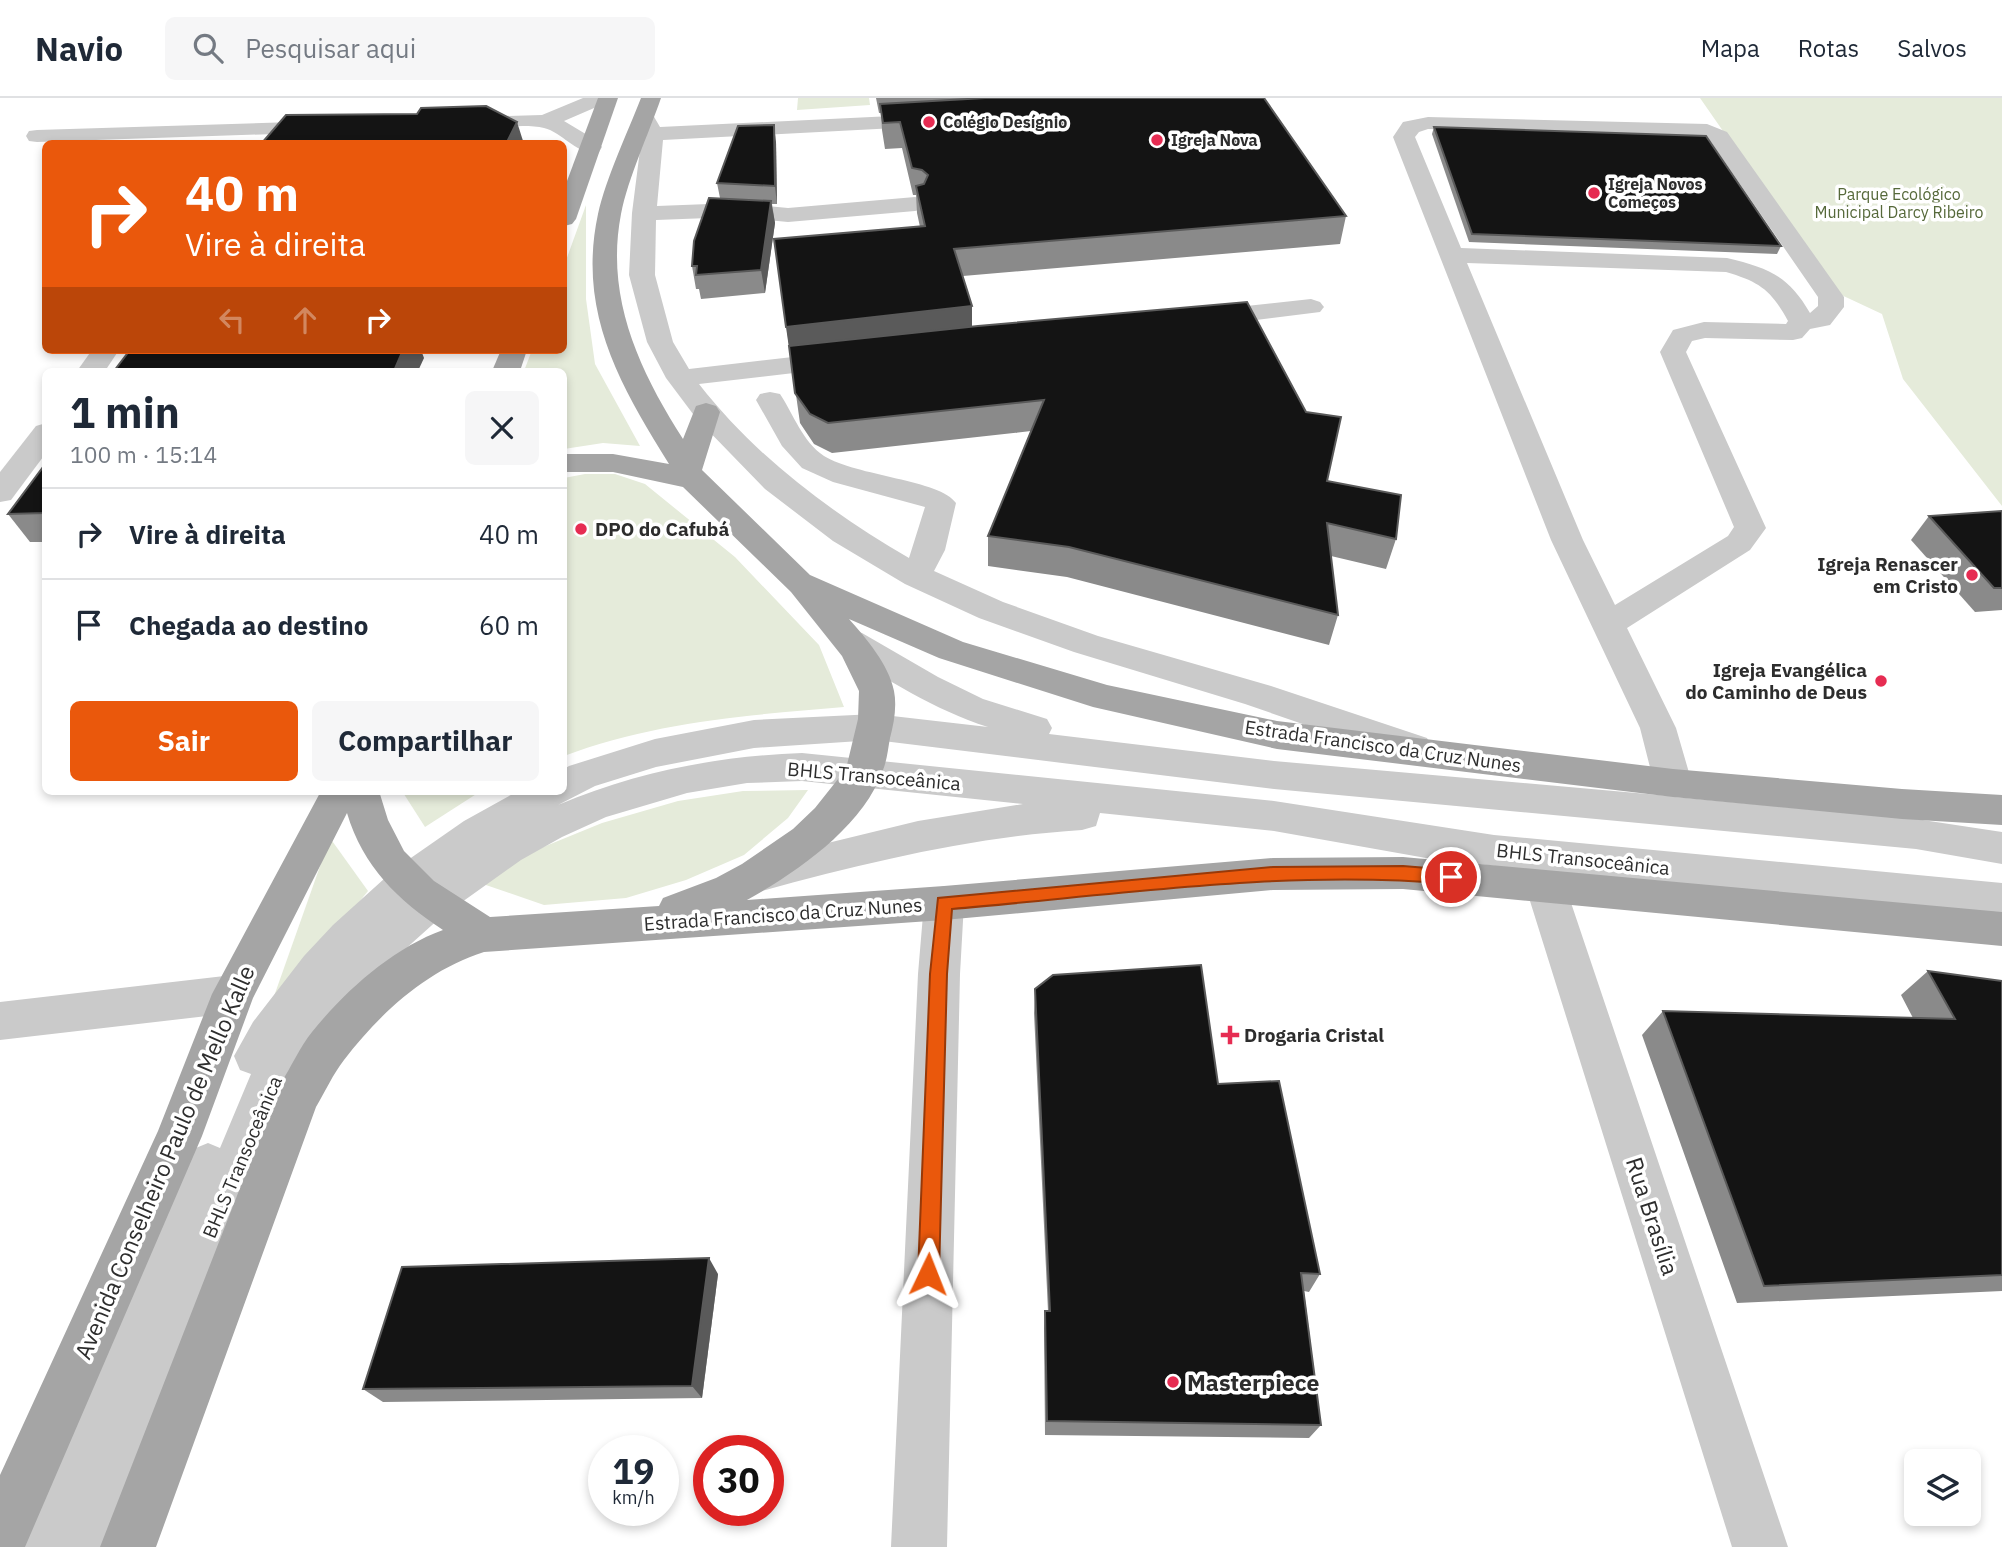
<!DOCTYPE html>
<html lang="pt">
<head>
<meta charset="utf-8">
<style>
	:root { --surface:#fff; --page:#f6f6f7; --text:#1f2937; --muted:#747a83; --line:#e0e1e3; --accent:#ea580c }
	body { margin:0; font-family:"IBM Plex Sans",sans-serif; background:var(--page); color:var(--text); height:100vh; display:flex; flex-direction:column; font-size:26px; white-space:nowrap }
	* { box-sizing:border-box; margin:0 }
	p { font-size:23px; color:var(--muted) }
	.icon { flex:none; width:38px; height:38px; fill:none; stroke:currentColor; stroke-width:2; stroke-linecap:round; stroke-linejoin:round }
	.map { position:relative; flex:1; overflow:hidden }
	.sheet { position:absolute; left:42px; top:270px; width:525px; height:427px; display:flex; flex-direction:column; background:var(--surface); border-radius:10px; box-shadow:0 4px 10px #0003 }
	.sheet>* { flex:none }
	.top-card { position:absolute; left:42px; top:42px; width:525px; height:214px; border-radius:10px; box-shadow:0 4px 10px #0003; background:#ea580c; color:#fff; overflow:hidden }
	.controls { position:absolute; left:1904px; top:1351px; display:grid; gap:14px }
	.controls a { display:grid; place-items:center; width:77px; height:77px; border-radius:10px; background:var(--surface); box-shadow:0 4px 10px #0003; font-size:35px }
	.speed { position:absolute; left:588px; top:1337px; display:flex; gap:14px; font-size:35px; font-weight:700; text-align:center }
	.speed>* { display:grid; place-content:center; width:91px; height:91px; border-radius:50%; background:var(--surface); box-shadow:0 4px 10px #0003; line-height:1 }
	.speed small { font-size:18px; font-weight:400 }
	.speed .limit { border:10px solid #d22; background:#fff; color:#111 }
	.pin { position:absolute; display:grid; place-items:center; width:60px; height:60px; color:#fff; margin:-30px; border:4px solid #fff; border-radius:50%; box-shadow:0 2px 7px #0007 }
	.me { position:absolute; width:77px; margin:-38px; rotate:2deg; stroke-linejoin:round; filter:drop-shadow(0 0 5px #0008) }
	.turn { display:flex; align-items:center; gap:24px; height:147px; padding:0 28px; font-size:32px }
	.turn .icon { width:91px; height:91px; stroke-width:2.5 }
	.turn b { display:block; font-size:49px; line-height:60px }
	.lanes { display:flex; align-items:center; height:66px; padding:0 28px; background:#0003; justify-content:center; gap:35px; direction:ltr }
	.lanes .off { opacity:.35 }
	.round { display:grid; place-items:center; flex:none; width:74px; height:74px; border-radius:10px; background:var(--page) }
	.summary { display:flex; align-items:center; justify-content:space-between; height:119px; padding:0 28px }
	h1 { font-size:42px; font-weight:700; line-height:52px }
	.cta { display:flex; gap:14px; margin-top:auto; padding:14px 28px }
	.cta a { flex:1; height:80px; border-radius:10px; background:var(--accent); color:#fff; font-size:28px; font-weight:700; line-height:80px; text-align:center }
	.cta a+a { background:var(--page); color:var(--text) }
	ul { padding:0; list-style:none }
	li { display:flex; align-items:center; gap:21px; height:91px; padding:0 28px; border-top:2px solid var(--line) }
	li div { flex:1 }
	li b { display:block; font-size:26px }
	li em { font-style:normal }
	header { display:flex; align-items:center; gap:42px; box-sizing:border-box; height:98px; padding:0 35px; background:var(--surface); border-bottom:2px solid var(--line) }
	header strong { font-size:33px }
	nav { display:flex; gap:38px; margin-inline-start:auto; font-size:24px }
	.search { width:490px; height:63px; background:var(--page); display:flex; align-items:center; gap:18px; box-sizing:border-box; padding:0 24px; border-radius:10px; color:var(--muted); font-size:26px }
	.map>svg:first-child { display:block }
</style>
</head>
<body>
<header>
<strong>Navio</strong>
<div class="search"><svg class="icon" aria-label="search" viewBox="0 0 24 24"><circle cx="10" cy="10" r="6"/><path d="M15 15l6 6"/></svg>Pesquisar aqui</div>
<nav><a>Mapa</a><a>Rotas</a><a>Salvos</a></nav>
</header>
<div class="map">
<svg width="2002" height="1449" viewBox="0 0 2002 1449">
	<rect width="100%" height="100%" fill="#fff"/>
	<g fill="#e5ebda">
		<path d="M 798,0 L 869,0 L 870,7 L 797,12 Z"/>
		<path d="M 1700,0 L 2002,0 L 2002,408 L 1903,281 L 1882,216 L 1835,194 Z"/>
		<path d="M 586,107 L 586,201 L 595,266 L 640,348 L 603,345 L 564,351 L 564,273 L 524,273 L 532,252 L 564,252 L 564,168 Z"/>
		<path d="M 585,376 L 615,376 L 645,386 L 735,459 L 819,547 L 844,609 C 750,617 653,624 564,658 L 564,380 Z"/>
		<path d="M 808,692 L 788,720 L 744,757 L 686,782 L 626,800 L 544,807 L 483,786 L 531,754 L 602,725 L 678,703 L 743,693 Z"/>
		<path d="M 402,693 L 481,693 L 425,729 Z"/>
		<path d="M 330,740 L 368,793 L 267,918 Z"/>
	</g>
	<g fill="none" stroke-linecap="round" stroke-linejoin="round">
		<g fill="#cacaca" fill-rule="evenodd">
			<path d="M 583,0 L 611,0 L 608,4 L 564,23 L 599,44 L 602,49 L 599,54 C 578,59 564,35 544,30 C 524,25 488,31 466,31 L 458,30 L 455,25 L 458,20 L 466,19 L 542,17 Z"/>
			<path d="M 645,16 L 653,17 L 660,29 L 934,16 L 942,17 L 945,22 L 942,27 L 934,28 L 663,42 L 657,108 L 735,105 L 788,110 L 915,99 L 923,101 L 927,106 L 923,111 L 915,113 L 788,124 L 735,119 L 656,122 L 655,177 L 673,244 L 689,271 L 845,253 L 855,255 L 859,261 L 855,267 L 845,269 L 699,286 C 756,359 830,414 909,460 L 925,409 L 833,384 L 802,370 L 782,348 L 756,302 L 760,296 L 770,294 L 780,296 C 794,317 802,343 824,358 C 856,378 941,382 956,405 L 945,452 L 934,473 L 1003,504 L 1098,538 L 1271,588 L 1427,640 L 1432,650 L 1427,660 L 1414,664 L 1401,660 L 1245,606 L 1074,554 L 979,520 L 905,486 L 833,443 L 765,391 L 696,320 L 666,280 L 647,244 L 629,177 L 632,115 L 642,36 L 634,22 L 637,17 Z"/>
			<path d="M 1428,19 L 1707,26 L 1727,34 L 1844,199 L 1844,209 L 1830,227 L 1810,231 L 1802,240 L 1793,242 L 1705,240 L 1692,243 L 1686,254 L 1766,430 L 1750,452 L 1627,530 L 1676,630 L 1692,685 L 1686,695 L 1675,699 L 1916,721 L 2002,734 L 2002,766 L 1916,751 L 1274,691 L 875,642 L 754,650 L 656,669 L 595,688 L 558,707 C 636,674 717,658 802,655 L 1274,703 L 1494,737 L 2002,785 L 2002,819 L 1558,775 L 1565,787 L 1788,1449 L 1732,1449 L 1525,787 L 1531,775 L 1538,773 L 1426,760 L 1274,733 L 1100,715 L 1096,728 L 1082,732 C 971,739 865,765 758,794 L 744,789 L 738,778 L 744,767 L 758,762 L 918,723 L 1023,706 L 802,683 L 747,685 L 687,695 L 606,719 L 562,739 L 521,762 L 441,819 L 402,854 L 353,905 L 324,941 L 288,995 L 111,1449 L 21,1449 L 191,1052 L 208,1045 L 220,1050 L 251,976 L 240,972 L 234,958 L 253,924 L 304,858 L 333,827 L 395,771 L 464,723 L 518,693 L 564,693 L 564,671 L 569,668 L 655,641 L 754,622 L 875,616 L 988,629 C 934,612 887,581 838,551 L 833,543 L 838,535 L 850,531 L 862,535 L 938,579 L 983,601 L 1047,621 L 1052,630 L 1049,636 L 1274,663 L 1670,698 L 1660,695 L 1654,685 L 1640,630 L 1551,442 L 1393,39 L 1403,24 ZM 1428,31 L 1702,38 L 1711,44 L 1818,199 L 1818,208 L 1810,215 C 1788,177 1768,170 1727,160 L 1461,150 L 1415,39 L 1419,34 ZM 1467,165 L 1726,174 C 1760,184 1771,192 1788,223 L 1786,226 L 1704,224 L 1673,232 L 1660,254 L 1734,429 L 1728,438 L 1615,507 L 1583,442 Z"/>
			<path d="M 325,23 L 333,24 L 336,29 L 333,34 L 37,44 L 29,43 L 26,38 L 29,33 L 37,32 Z"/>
			<path d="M 1311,201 L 1320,204 L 1324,209 L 1320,214 L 1200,229 L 1191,227 L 1187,221 L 1191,215 L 1200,213 Z"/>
			<path d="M 92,252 L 119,252 L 105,273 L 77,273 Z"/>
			<path d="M 46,325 L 46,355 L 11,402 L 0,404 L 0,374 L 36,328 Z"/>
			<path d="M 944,788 L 958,793 L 964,805 L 960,876 L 947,1449 L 891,1449 L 918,876 L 924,805 L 930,793 Z"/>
			<path d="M 233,877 L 248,883 L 254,896 L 248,909 L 233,915 L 0,942 L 0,904 Z"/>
		</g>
		<g fill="#a5a5a5" fill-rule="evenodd">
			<path d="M 598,0 L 618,0 L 576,121 L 572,126 L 564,128 L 564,91 Z"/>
			<path d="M 641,0 L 661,0 C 649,35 628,80 621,116 C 605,199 639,272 683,341 L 696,308 L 706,305 L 716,308 L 720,314 L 702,372 L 810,477 L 963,544 L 1107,587 L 1277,623 L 1673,671 L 1902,691 L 2002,697 L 2002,727 L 1902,721 L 1673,699 L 1277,651 L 1093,609 L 939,560 L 849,521 C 866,540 889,567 894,593 C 897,608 894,625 890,640 C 888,651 887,662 883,672 C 863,729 797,774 747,802 L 944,788 L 1273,760 L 1403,759 L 2002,814 L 2002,848 L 1403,791 L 1273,792 L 944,822 L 484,854 C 427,872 380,915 344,962 C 333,976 325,994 316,1009 L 156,1449 L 100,1449 L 281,985 C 291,969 300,949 312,934 C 345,893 393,850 443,832 C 398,802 363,769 347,715 L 253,900 L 202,1038 L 25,1449 L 0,1449 L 0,1377 L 158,1033 L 212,896 L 321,693 L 379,693 L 388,722 L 404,753 L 434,783 L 490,819 L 659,808 L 663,800 L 716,780 L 742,766 L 793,731 L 815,710 L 846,671 L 858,621 L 859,593 L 842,558 L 791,494 L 683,389 L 613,374 L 564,374 L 564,356 L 613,356 L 669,366 C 620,287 577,214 598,116 C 606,80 627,36 641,0 Z"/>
			<path d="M 501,252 L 527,252 L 520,273 L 492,273 Z"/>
		</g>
	</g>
	<g fill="#8a8a8a">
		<path d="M 876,0 L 1264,0 L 1346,118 L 1340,146 L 963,178 L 972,208 L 972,228 L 1327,383 L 1396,441 L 1386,471 L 1331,458 L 1338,517 L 1329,547 L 1067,479 L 988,468 L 988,438 L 1031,333 L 832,355 L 814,346 L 800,325 L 774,141 L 920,129 L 917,115 L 916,97 L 913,97 L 902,50 L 885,51 L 882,32 L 881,15 L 879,15 Z"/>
		<path d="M 1434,29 L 1781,148 L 1777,156 L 1469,144 L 1432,36 Z"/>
		<path d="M 776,44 L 777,106 L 772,106 L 775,125 L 765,195 L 701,201 L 699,191 L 696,191 L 692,168 L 720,100 L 717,85 Z"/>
		<path d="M 46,365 L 46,444 L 30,444 L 8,416 Z"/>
		<path d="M 2002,413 L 2002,512 L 1975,514 L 1911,442 L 1929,418 Z"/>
		<path d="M 1928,873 L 2002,883 L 2002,1193 L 1737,1205 L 1642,937 L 1663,913 L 1913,920 L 1901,897 Z"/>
		<path d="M 1035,891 L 1218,986 L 1320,1176 L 1309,1194 L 1304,1193 L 1321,1327 L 1309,1340 L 1045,1337 L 1044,1230 L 1045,1213 L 1048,1213 L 1034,915 Z"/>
		<path d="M 718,1176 L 702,1300 L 383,1304 L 363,1291 Z"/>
	</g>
	<g fill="#5a5a5a">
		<path d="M 517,24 L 524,46 L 506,46 Z"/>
		<path d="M 774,27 L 776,44 L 777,106 L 775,88 Z"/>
		<path d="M 771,103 L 775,125 L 765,195 L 761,172 Z"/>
		<path d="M 972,208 L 972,236 L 790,257 L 786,229 Z"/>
		<path d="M 403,252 L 421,252 L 424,260 L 418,273 L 394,273 Z"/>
		<path d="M 709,1160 L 718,1176 L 702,1300 L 692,1288 Z"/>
	</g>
	<g fill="#141414" stroke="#5a5a5a" stroke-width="2">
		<path d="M 985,0 L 1264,0 L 1346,118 L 954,151 L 972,208 L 786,229 L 774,141 L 925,128 L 916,88 L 924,86 L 928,77 L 922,72 L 912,70 L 900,24 L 883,25 L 880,6 Z"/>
		<path d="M 486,8 L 517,24 L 506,46 L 261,46 L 286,17 L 417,16 L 421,10 Z"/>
		<path d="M 774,27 L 775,88 L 717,85 L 738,28 Z"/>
		<path d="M 1434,29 L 1706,38 L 1781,148 L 1472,136 Z"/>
		<path d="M 709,100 L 771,103 L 761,172 L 696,177 L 697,168 L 692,168 L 694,143 Z"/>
		<path d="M 1247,204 L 1306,314 L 1341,319 L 1327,383 L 1401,397 L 1396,441 L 1327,425 L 1338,517 L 1069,449 L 988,438 L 1044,302 L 828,325 L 810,316 L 795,295 L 789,248 L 978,228 Z"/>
		<path d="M 130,252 L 403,252 L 394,273 L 114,273 Z"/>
		<path d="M 46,365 L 46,415 L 8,416 Z"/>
		<path d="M 2002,413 L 2002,490 L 1994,490 L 1929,418 Z"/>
		<path d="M 1201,867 L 1218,986 L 1279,983 L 1320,1176 L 1301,1175 L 1321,1327 L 1047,1323 L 1045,1213 L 1050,1213 L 1035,891 L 1053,877 Z"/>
		<path d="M 1928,873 L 2002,883 L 2002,1177 L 1764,1188 L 1663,913 L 1955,921 Z"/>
		<path d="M 709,1160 L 692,1288 L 363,1291 L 402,1169 Z"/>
	</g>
	<path fill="#ea580c" stroke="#983908" stroke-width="2" d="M 1403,768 L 1451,772 L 1456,774 L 1459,779 L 1456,784 L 1451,786 C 1285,771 1117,797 952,811 L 947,876 L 939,1176 L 936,1183 L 928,1186 L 921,1183 L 918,1176 L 930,876 L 938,800 L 1273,769 Z"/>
	<g fill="#e62c52" stroke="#fff" stroke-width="2.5">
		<circle cx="929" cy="24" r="7"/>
		<circle cx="1157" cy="42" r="7"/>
		<circle cx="1594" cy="95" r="7"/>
		<circle cx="581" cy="431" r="7"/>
		<circle cx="1972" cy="477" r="7"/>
		<circle cx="1881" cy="583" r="7"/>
		<path d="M1226.5 926.5h7v7h7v7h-7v7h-7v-7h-7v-7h7z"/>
		<circle cx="1173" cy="1284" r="7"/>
	</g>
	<g text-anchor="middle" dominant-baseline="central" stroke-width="7" stroke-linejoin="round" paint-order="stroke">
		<g font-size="16" font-weight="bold" fill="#2d2d2d" stroke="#fff" text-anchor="start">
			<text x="943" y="24">Colégio Desígnio</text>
			<text x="1171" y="42">Igreja Nova</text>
			<text x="1608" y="86">Igreja Novos<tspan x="1608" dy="18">Começos</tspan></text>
		</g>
		<g font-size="16" fill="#56693a" stroke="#fff">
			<text x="1899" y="96">Parque Ecológico<tspan x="1899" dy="18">Municipal Darcy Ribeiro</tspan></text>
		</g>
		<g font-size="19" font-weight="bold" fill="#2d2d2d" stroke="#fff" text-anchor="start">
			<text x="595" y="431">DPO do Cafubá</text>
			<text x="1958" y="466" text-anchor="end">Igreja Renascer<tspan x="1958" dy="22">em Cristo</tspan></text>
			<text x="1867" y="572" text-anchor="end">Igreja Evangélica<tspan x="1867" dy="22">do Caminho de Deus</tspan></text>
			<text x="1244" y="937">Drogaria Cristal</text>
		</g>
		<g font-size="19" fill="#2d2d2d" stroke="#fff">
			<text transform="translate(1383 648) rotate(8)">Estrada Francisco da Cruz Nunes</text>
			<text transform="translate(874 678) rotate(5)">BHLS Transoceânica</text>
			<text transform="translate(1583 761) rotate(6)">BHLS Transoceânica</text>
			<text transform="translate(783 816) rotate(-4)">Estrada Francisco da Cruz Nunes</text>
			<text transform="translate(242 1059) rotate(-67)">BHLS Transoceânica</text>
		</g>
		<g font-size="23" fill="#2d2d2d" stroke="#fff">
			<text transform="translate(164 1064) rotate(-67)">Avenida Conselheiro Paulo de Mello Kalle</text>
			<text transform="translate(1653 1118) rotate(72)">Rua Brasília</text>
		</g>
		<g font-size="23" font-weight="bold" fill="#2d2d2d" stroke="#fff" text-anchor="start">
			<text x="1187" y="1284">Masterpiece</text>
		</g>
	</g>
</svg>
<div class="controls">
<a><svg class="icon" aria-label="layers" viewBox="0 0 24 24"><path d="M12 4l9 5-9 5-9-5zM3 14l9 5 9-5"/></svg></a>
</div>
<div class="speed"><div>19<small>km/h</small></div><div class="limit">30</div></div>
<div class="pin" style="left:1451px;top:779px;background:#d93025"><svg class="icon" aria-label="arrive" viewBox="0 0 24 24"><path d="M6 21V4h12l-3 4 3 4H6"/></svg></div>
<svg class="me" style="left:928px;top:1176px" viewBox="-20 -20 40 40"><path d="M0-17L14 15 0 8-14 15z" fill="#ea580c" stroke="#fff" stroke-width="4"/></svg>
<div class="top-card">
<div class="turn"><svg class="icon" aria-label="right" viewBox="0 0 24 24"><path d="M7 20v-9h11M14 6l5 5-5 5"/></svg><div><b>40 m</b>Vire à direita</div></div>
<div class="lanes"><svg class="icon off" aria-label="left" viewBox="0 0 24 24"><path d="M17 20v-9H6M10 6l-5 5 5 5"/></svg><svg class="icon off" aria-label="ahead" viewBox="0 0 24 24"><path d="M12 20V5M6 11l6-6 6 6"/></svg><svg class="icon" aria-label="right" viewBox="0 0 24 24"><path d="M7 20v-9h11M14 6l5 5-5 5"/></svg></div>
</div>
<section class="sheet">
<div class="summary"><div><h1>1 min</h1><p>100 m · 15:14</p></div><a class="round"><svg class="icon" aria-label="close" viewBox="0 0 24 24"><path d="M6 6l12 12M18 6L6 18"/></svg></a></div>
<ul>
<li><svg class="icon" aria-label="right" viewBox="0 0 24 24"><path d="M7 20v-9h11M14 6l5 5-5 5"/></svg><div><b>Vire à direita</b></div><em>40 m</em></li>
<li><svg class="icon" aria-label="arrive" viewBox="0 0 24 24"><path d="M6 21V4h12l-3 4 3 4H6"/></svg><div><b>Chegada ao destino</b></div><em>60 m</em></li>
</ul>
<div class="cta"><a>Sair</a><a>Compartilhar</a></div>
</section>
</div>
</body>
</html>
